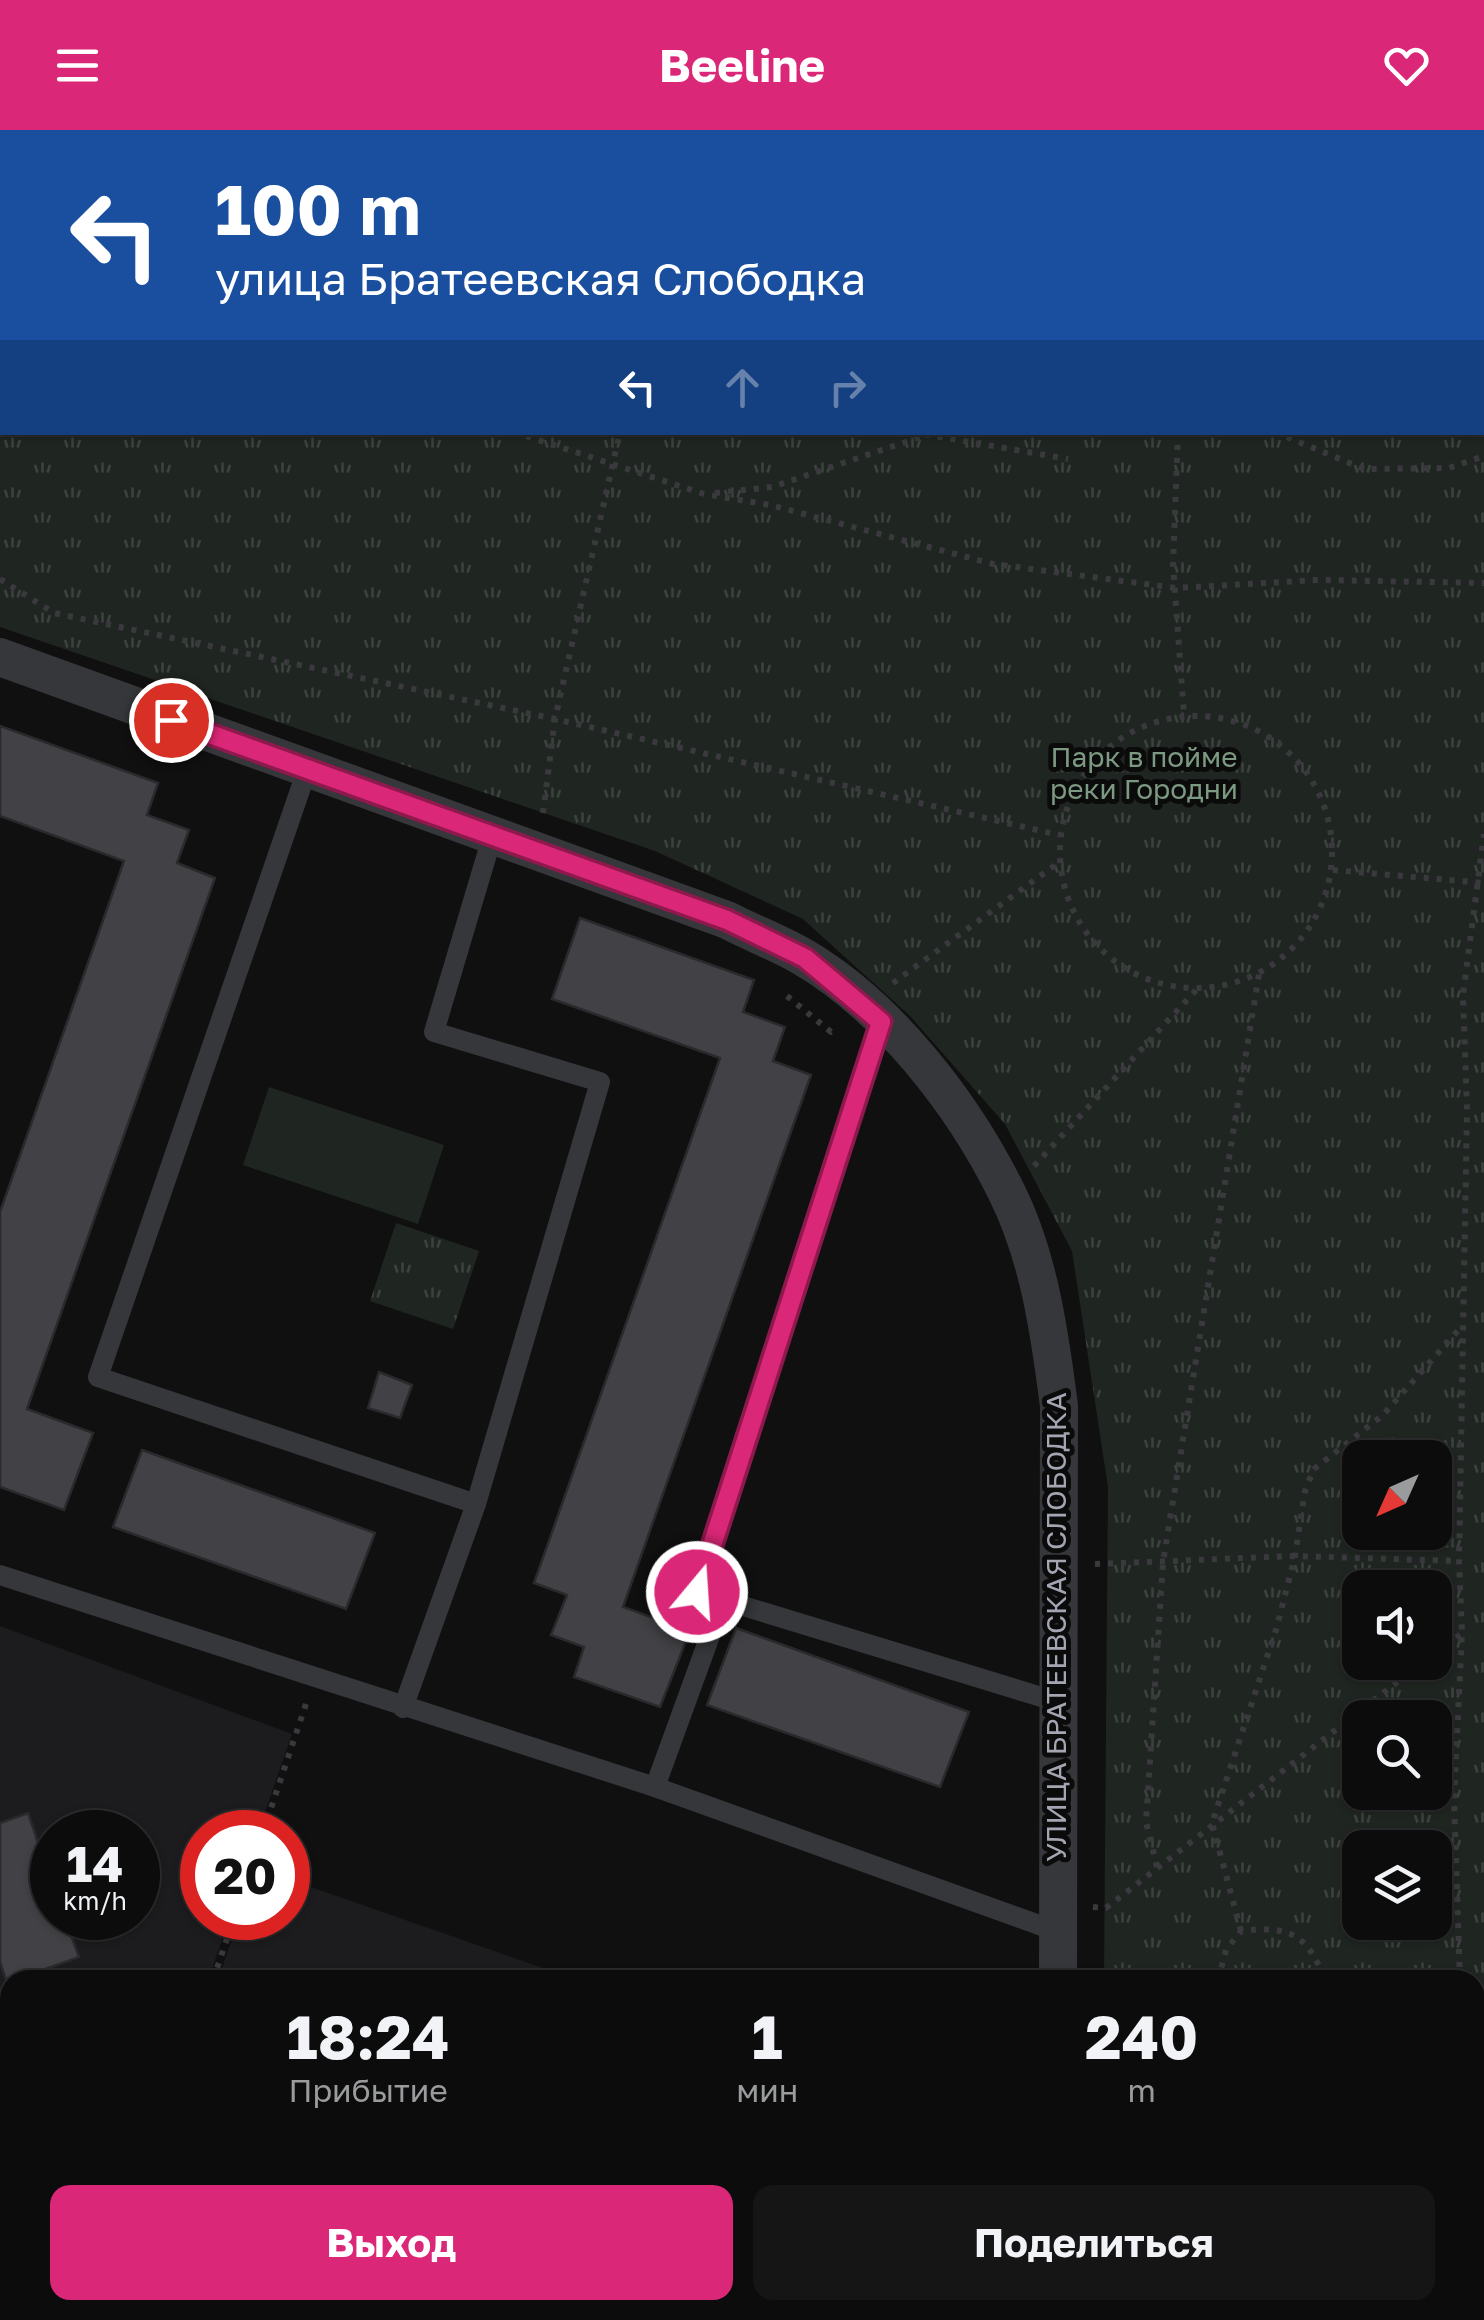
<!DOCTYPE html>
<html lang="ru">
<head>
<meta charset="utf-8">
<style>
	:root { --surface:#0c0c0d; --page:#151516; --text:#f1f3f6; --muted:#9a9b9d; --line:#2c2c2e; --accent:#db2777 }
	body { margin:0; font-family:"Golos Text",sans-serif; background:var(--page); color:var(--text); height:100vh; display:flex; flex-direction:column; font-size:38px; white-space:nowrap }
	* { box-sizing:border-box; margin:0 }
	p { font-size:32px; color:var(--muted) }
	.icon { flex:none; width:55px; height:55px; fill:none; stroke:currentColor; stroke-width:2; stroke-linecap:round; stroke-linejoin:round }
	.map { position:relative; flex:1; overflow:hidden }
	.details { position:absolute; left:0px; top:1840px; width:1485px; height:350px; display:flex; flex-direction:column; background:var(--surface); border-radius:30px 30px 0 0; box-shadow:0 2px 8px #0004,0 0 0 2px var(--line) }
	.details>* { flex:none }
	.hud { position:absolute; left:0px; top:0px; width:1485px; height:305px; box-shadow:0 2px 8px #0004,0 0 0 2px var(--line); background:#1a4fa0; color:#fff; overflow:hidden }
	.needle { width:65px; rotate:225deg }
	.fabs { position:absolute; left:1342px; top:1310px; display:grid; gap:20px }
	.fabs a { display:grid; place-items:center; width:110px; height:110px; border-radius:20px; background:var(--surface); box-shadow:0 2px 8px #0004,0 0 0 2px var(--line); font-size:50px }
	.speed { position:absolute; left:30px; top:1680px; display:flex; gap:20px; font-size:50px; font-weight:700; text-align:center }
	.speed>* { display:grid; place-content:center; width:130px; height:130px; border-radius:50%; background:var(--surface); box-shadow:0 2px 8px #0004,0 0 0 2px var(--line); line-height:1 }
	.speed small { font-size:25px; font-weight:400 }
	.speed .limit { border:15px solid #d22; background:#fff; color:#111 }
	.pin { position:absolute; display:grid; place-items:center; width:85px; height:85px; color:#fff; margin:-42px; border:5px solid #fff; border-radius:50%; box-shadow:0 2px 10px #0007 }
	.me { position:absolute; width:110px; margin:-55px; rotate:18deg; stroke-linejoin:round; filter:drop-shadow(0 0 8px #0008) }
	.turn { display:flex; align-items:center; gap:35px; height:210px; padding:0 50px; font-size:45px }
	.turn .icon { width:130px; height:130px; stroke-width:2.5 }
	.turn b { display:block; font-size:70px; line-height:85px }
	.lanes { display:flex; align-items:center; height:95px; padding:0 50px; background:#0003; justify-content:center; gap:50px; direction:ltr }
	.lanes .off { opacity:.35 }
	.eta { display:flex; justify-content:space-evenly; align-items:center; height:170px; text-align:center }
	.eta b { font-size:60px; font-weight:700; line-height:70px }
	.button { display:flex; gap:20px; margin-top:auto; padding:20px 50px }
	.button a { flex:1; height:115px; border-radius:20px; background:var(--accent); color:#fff; font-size:40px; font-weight:700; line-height:115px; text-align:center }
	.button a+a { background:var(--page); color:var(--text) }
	header { display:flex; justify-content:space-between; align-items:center; height:130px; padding:0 50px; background:var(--accent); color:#fff; font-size:45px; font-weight:700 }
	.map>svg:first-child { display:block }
</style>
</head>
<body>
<header><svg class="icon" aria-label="menu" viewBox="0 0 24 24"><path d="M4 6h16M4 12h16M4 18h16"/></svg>Beeline<svg class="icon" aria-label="heart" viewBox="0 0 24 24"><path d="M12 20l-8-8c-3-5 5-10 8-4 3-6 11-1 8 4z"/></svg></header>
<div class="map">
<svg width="1484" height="2190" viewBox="0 0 1484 2190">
	<defs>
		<pattern id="forest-crowns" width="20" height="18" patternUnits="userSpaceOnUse" patternTransform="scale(2.5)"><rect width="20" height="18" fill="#1f2520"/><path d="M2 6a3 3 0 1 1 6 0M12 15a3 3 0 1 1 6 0" fill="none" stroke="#3c423e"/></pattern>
		<pattern id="park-tufts" width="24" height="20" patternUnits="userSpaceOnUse" patternTransform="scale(2.5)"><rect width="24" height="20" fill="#1f2520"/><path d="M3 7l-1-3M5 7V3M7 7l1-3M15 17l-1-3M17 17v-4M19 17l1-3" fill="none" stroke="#3c423e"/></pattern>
	</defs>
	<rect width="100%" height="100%" fill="#101011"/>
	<g fill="#1c1c1e" fill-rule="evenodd">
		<path d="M 0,1496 L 292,1604 L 258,1702 L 202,1702 L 202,1788 L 230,1788 L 208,1850 L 10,1850 L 10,2151 L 0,2147 ZM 52,1702 L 138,1702 L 138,1788 L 52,1788 Z"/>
		<path d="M 288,1749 L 577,1850 L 218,1850 L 239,1788 L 288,1788 Z"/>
		<path d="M 107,2180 L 763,2180 L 760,2190 L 112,2190 L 105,2187 Z"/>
	</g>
	<path fill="#1f2520" d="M 269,957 L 444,1015 L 418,1094 L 243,1035 Z"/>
	<path fill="url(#forest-crowns)" d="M 808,0 L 1484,0 L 1484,43 L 1482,2 Z"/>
	<g fill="url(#park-tufts)" fill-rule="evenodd">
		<path d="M 0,0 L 448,2 L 2,2 L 2,302 L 1482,302 L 1484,119 L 1484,2190 L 1246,2190 L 1241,2180 L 1475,2180 L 1475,1850 L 1104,1850 L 1108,1357 L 1072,1121 L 1005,994 L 910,886 L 803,789 L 655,721 L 0,497 ZM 1360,1328 L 1435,1328 L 1435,1402 L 1360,1402 ZM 1360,1458 L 1435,1458 L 1435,1532 L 1360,1532 ZM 1360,1588 L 1435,1588 L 1435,1662 L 1360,1662 ZM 1360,1718 L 1435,1718 L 1435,1792 L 1360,1792 Z"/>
		<path d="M 396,1093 L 479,1121 L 453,1199 L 370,1171 Z"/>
	</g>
	<g fill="#424246" stroke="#2a2a2d" stroke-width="2.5">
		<path d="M 0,596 L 158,653 L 147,685 L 189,700 L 177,733 L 215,748 L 27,1279 L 93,1303 L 64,1380 L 0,1357 L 0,1082 L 124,731 L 0,686 Z"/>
		<path d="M 580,788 L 754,850 L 743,882 L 785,897 L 773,931 L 811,945 L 623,1477 L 690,1501 L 660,1577 L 574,1547 L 584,1517 L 551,1505 L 567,1465 L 534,1453 L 720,928 L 552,869 Z"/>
		<path d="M 379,1242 L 412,1255 L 400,1288 L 368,1278 Z"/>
		<path d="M 142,1320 L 375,1403 L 346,1479 L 113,1397 Z"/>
		<path d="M 736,1498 L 969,1582 L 940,1657 L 707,1575 Z"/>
		<path d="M 28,1683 L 52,1753 L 52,1788 L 65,1788 L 79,1827 L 7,1853 L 0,1832 L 0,1693 Z"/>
		<path d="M 236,2180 L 438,2180 L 435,2190 L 232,2190 Z"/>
		<path d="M 1011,2180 L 1129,2180 L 1126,2190 L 1040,2190 Z"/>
	</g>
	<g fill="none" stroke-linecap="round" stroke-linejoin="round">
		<g stroke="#3a3a3e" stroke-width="6" stroke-dasharray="5 8" stroke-linecap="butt">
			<path d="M 153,0 L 160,2"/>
			<path d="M 256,0 L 259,2"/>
			<path d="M 0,68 L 2,69"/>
			<path d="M 1482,239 L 1484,239"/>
			<path d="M 514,302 L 704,364 L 770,375 L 993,434 L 1176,458 L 1319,450 L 1484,453"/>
			<path d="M 912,302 L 1068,329"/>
			<path d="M 1178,302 L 1173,435 L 1184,584"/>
			<path d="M 1275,302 L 1364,339 L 1449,338 L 1484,326"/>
			<path d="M 715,363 L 772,357 L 935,302"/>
			<path d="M 0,449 L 54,483 L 555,589 L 1059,705"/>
			<circle cx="1196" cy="722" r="136"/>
			<path d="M 543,683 L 555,589 L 620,302"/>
			<path d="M 1333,740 L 1484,753"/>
			<path d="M 893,853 L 1058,733"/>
			<path d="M 787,866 L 831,902 L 836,898"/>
			<path d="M 1034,1036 L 1197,859"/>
			<path d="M 1095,1434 L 1295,1426 L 1459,1431"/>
			<path d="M 1435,1523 L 1461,1504"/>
			<path d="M 263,1702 L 307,1571"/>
			<path d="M 1157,1737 L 1146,1692 L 1163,1432 L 1259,844"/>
			<path d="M 1093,1777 L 1106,1778 L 1423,1532"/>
			<path d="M 1241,1801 L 1212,1693 L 1276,1500 L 1295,1426 L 1305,1361 L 1314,1339 L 1383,1285 L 1462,1196"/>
			<path d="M 213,1850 L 234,1788"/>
			<path d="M 1218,1850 L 1226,1820 L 1241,1801 C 1290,1795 1307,1804 1325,1850"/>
			<path d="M 1460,1850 L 1454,1668 L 1462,1503 L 1459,1431 L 1467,979 L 1463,865 L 1484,704"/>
			<path d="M 1475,1896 L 1484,1883"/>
			<path d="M 1475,2062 L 1484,2080"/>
			<path d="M 1365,2180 L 1373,2190"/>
			<path d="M 92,2190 L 102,2180"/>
		</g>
		<g stroke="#36373a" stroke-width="20">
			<path d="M 307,640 L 98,1247 L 476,1374"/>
			<path d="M 881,891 L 697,1462 L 1058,1572"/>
			<path d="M 0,1445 L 655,1657 L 1056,1801"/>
			<path d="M 403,1578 L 476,1374 L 600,952 L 434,902 L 493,704"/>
			<path d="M 655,1657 L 723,1470"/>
		</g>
		<g stroke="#36373a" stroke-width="38">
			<path d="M 0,527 L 727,790 C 752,803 779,813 803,827 C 888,877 963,974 1006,1061 C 1039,1126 1050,1205 1059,1276 L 1058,1850"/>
			<path d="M 1193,2180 L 1198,2190"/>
		</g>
	</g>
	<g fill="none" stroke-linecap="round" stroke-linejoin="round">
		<defs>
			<path id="route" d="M 171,590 L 727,790 L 805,828 L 881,892 L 697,1462"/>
		</defs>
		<use href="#route" stroke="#8e194d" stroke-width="25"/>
		<use href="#route" stroke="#db2777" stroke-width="18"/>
	</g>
	<g text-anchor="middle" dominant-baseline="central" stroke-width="10" stroke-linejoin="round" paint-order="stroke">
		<g font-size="28" fill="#7c9981" stroke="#0b0b0c">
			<text x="1144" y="626">Парк в пойме<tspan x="1144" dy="32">реки Городни</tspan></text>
		</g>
		<g font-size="28" fill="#a3a5b0" stroke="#0b0b0c">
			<text transform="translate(1055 1497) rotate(-90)">УЛИЦА БРАТЕЕВСКАЯ СЛОБОДКА</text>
		</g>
	</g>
</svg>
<div class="fabs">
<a><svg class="needle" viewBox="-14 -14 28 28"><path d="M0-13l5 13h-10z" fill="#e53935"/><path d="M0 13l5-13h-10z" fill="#9a9b9d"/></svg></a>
<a><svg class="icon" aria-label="sound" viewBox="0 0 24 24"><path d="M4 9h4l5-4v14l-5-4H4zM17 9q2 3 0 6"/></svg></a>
<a><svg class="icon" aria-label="search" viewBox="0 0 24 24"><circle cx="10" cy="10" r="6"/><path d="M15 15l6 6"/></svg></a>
<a><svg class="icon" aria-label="layers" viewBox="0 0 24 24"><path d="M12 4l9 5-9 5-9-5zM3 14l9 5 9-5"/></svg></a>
</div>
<div class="speed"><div>14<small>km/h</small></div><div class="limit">20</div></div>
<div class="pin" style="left:171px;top:590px;background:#d93025"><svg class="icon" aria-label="arrive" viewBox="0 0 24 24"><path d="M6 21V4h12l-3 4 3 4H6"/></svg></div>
<svg class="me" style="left:697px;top:1462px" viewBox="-20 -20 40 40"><circle r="17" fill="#db2777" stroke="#fff" stroke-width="3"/><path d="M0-11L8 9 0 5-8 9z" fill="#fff"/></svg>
<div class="hud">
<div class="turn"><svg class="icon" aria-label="left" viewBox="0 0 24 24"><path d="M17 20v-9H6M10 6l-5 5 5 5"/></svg><div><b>100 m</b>улица Братеевская Слободка</div></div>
<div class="lanes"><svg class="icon" aria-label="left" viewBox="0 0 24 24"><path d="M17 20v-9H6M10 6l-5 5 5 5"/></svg><svg class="icon off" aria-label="ahead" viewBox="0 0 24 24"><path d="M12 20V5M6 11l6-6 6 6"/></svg><svg class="icon off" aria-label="right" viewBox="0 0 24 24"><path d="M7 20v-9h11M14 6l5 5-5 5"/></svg></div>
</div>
<section class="details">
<div class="eta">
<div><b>18:24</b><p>Прибытие</p></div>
<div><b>1</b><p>мин</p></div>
<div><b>240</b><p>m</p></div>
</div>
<div class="button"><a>Выход</a><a>Поделиться</a></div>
</section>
</div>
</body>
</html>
